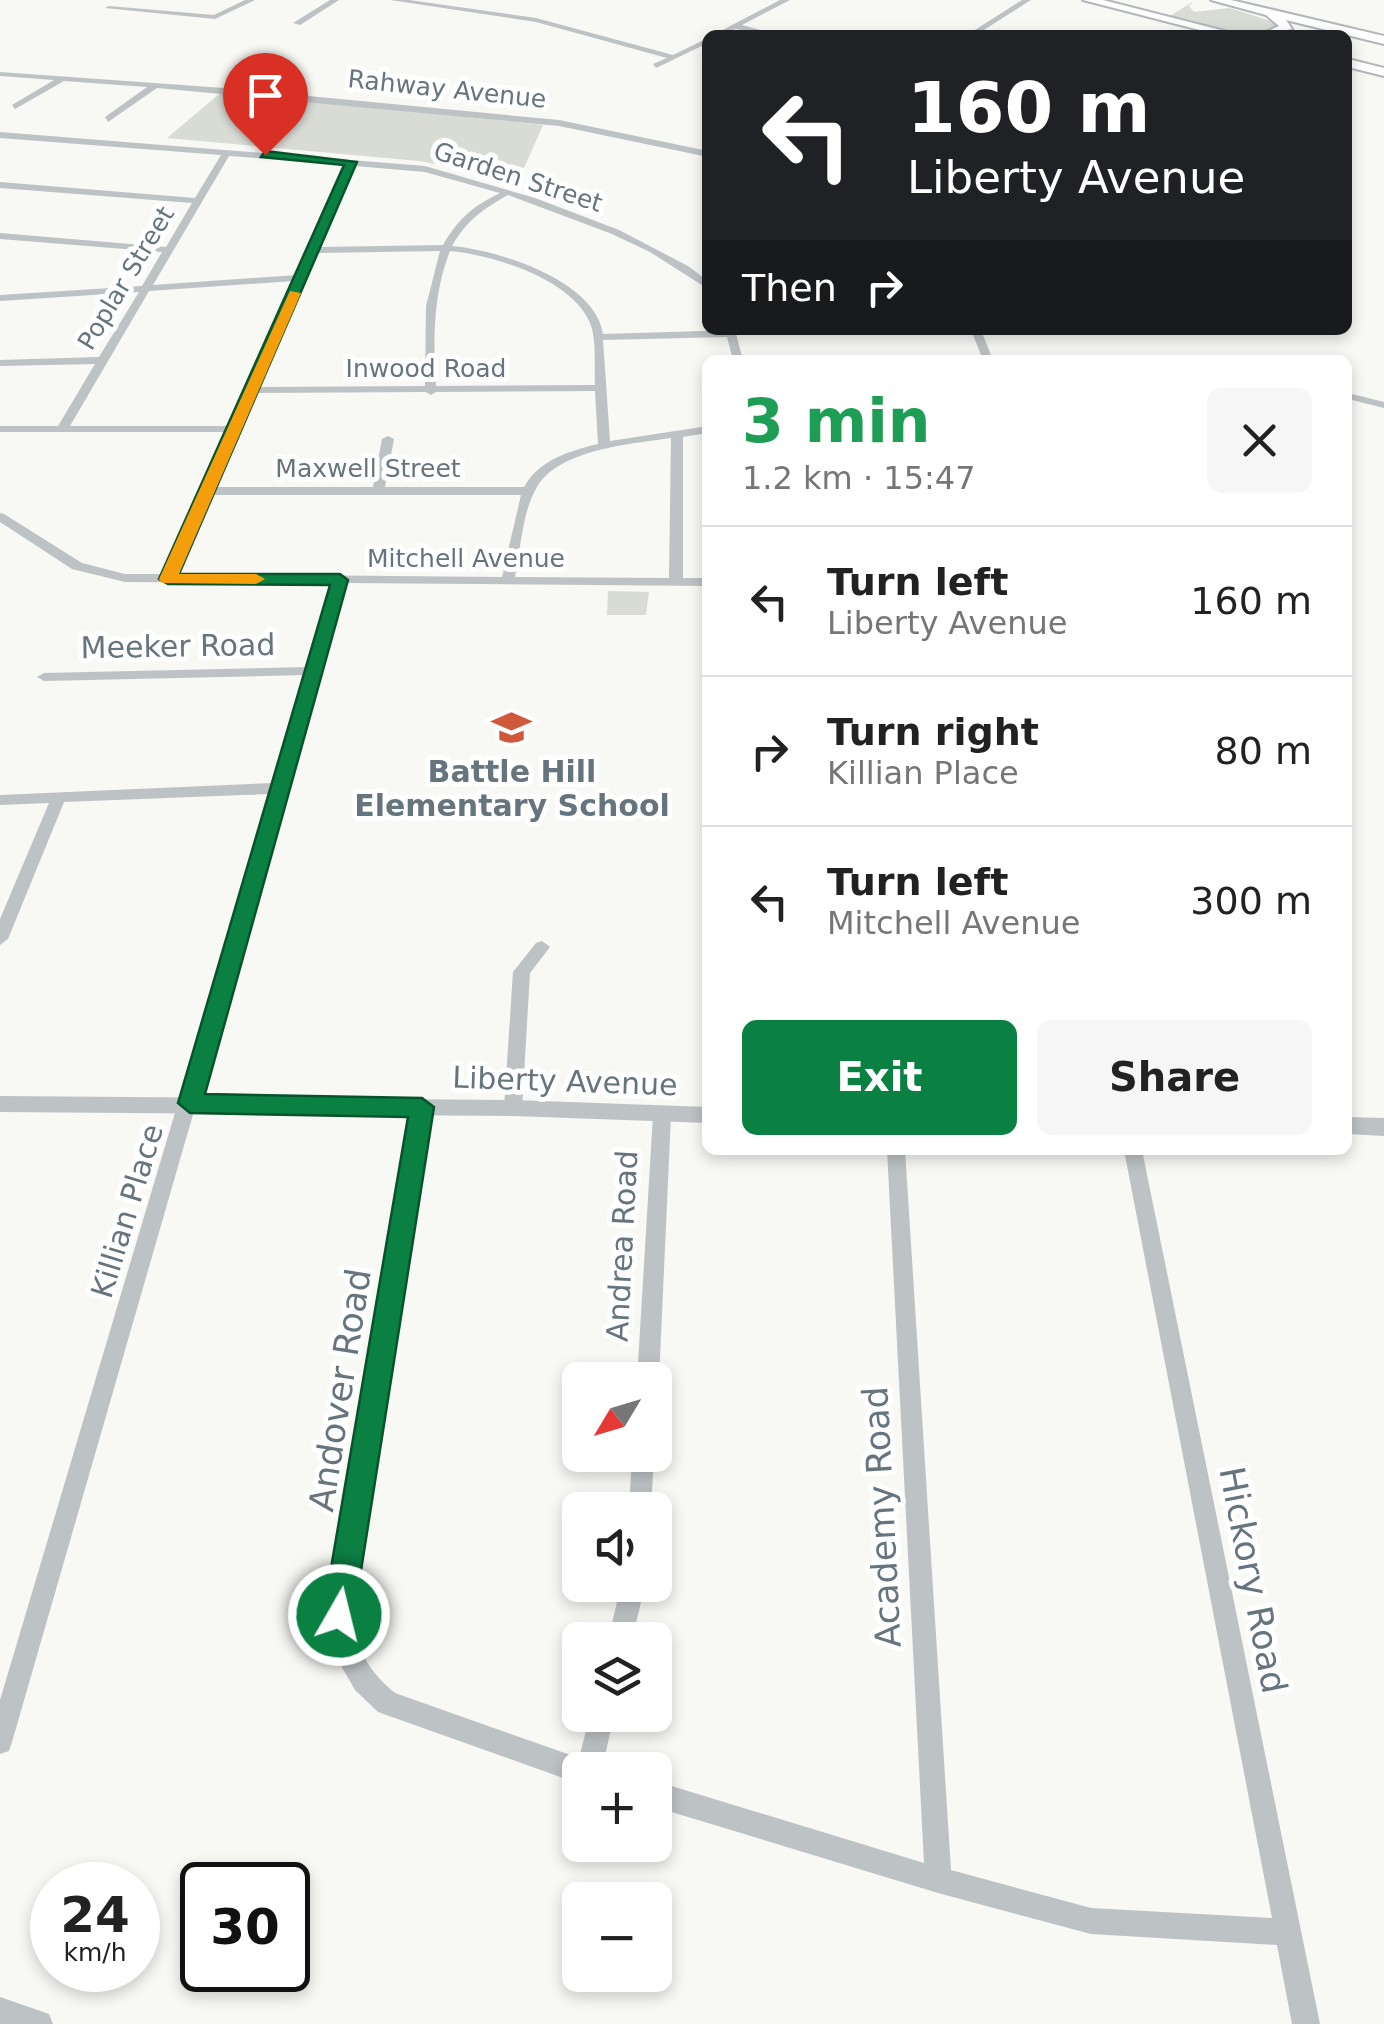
<!DOCTYPE html>
<html lang="en">
<head>
<meta charset="utf-8">
<style>
	:root { --surface:#fff; --page:#f6f6f6; --text:#222; --muted:#767676; --line:#e0e0e0; --accent:#0b8043 }
	body { margin:0; font-family:"DejaVu Sans",sans-serif; background:var(--page); color:var(--text); height:100vh; display:flex; flex-direction:column; font-size:38px; white-space:nowrap }
	* { box-sizing:border-box; margin:0 }
	p { font-size:32px; color:var(--muted) }
	.icon { flex:none; width:55px; height:55px; fill:none; stroke:currentColor; stroke-width:2; stroke-linecap:round; stroke-linejoin:round }
	.map { position:relative; flex:1; overflow:hidden }
	.drawer { position:absolute; left:702px; top:355px; width:650px; height:800px; display:flex; flex-direction:column; background:var(--surface); border-radius:15px; box-shadow:0 5px 15px #0003 }
	.drawer>* { flex:none }
	.banner { position:absolute; left:702px; top:30px; width:650px; height:305px; border-radius:15px; box-shadow:0 5px 15px #0003; background:#202124; color:#fff; overflow:hidden }
	.needle { width:65px; rotate:232deg }
	.controls { position:absolute; left:562px; top:1362px; display:grid; gap:20px }
	.controls a { display:grid; place-items:center; width:110px; height:110px; border-radius:15px; background:var(--surface); box-shadow:0 5px 15px #0003; font-size:50px }
	.speed { position:absolute; left:30px; top:1862px; display:flex; gap:20px; font-size:50px; font-weight:700; text-align:center }
	.speed>* { display:grid; place-content:center; width:130px; height:130px; border-radius:50%; background:var(--surface); box-shadow:0 5px 15px #0003; line-height:1 }
	.speed small { font-size:25px; font-weight:400 }
	.speed .limit { border:5px solid #111; border-radius:15px; background:#fff; color:#111 }
	.pin { position:absolute; display:grid; place-items:center; width:85px; height:85px; color:#fff; margin:-102px -42px; border-radius:50% 50% 50% 0; rotate:-45deg; box-shadow:0 0 10px #0007 }
	.pin .icon { rotate:45deg }
	.me { position:absolute; width:110px; margin:-55px; rotate:8deg; stroke-linejoin:round; filter:drop-shadow(0 0 8px #0008) }
	.turn { display:flex; align-items:center; gap:35px; height:210px; padding:0 40px; font-size:45px }
	.turn .icon { width:130px; height:130px; stroke-width:2.5 }
	.turn b { display:block; font-size:70px; line-height:85px }
	.then { display:flex; align-items:center; height:95px; padding:0 40px; background:#0003; gap:20px; font-size:38px }
	.round { display:grid; place-items:center; flex:none; width:105px; height:105px; border-radius:15px; background:var(--page) }
	.overview { display:flex; align-items:center; justify-content:space-between; height:170px; padding:0 40px }
	h1 { font-size:60px; font-weight:700; line-height:75px; color:#1e9e55 }
	.button { display:flex; gap:20px; margin-top:auto; padding:20px 40px }
	.button a { flex:1; height:115px; border-radius:15px; background:var(--accent); color:#fff; font-size:40px; font-weight:700; line-height:115px; text-align:center }
	.button a+a { background:var(--page); color:var(--text) }
	ul { padding:0; list-style:none }
	li { display:flex; align-items:center; gap:30px; height:150px; padding:0 40px; border-top:2px solid var(--line) }
	li div { flex:1 }
	li b { display:block; font-size:38px }
	li em { font-style:normal }
	.map>svg:first-child { display:block }
</style>
</head>
<body>
<div class="map">
<svg width="1384" height="2024" viewBox="0 0 1384 2024">
	<rect width="100%" height="100%" fill="#f8f8f5"/>
	<g fill="#d8dcd5">
		<path d="M 1194,1 L 1189,6 L 1194,12 L 1230,8 L 1283,25 C 1250,45 1205,25 1170,16 Z"/>
		<path d="M 224,90 L 543,125 L 524,168 L 501,164 L 472,171 L 419,161 L 167,138 Z"/>
		<path d="M 608,591 L 649,592 L 646,615 L 607,615 Z"/>
	</g>
	<g fill="none" stroke-linecap="round" stroke-linejoin="round">
		<defs>
			<g id="trunk">
				<path d="M 1083,0 L 1103,0 L 1240,35 L 1219,35 Z"/>
				<path d="M 1211,0 L 1231,0 L 1384,36 L 1384,44 L 1286,20 L 1292,29 L 1259,35 L 1279,26 L 1266,15 Z"/>
				<path d="M 1348,59 L 1384,68 L 1384,76 L 1348,67 Z"/>
			</g>
		</defs>
		<use href="#trunk" stroke="#b3b7ba" stroke-width="4"/>
		<g fill="#bdc2c5" fill-rule="evenodd">
			<path d="M 245,0 L 255,0 L 215,19 L 105,8 L 109,6 L 214,15 Z"/>
			<path d="M 330,0 L 339,0 L 300,25 L 293,23 Z"/>
			<path d="M 390,0 L 409,0 L 536,18 L 673,55 L 708,38 L 708,43 L 656,68 L 653,64 L 667,58 L 536,22 Z"/>
			<path d="M 780,0 L 790,0 L 742,25 L 779,35 L 735,29 L 723,35 L 713,35 Z"/>
			<path d="M 1022,0 L 1031,0 L 976,35 L 967,35 Z"/>
			<path d="M 0,72 L 224,88 L 559,120 L 708,151 L 708,157 L 559,126 L 157,88 L 108,122 L 105,117 L 147,87 L 64,81 L 15,109 L 12,105 L 54,80 L 0,76 Z"/>
			<path d="M 0,132 L 425,166 L 535,198 L 619,230 L 688,266 L 708,281 L 708,289 L 650,252 L 612,234 L 508,195 C 483,209 467,220 452,246 C 498,250 595,280 603,334 L 735,330 L 743,360 L 733,360 L 727,337 L 603,340 L 610,441 L 708,426 L 708,433 L 683,437 L 683,578 L 708,578 L 708,586 L 346,583 L 288,785 L 290,788 L 286,792 L 12,1742 L 9,1751 L 0,1754 L 0,1700 L 270,794 L 64,802 L 8,939 L 0,945 L 0,919 L 49,803 L 0,805 L 0,795 L 273,783 L 305,675 L 44,681 L 37,677 L 44,673 L 308,667 L 332,583 L 125,582 L 72,569 L 0,522 L 0,513 L 4,514 L 82,563 L 125,574 L 164,574 L 227,432 L 0,432 L 0,426 L 58,426 L 95,364 L 0,366 L 0,360 L 99,357 L 139,292 L 0,301 L 0,295 L 142,286 L 162,252 L 0,239 L 0,233 L 166,247 L 192,203 L 0,188 L 0,182 L 195,198 L 221,155 L 0,138 ZM 229,156 L 346,165 L 297,275 L 153,285 ZM 355,166 L 425,172 L 500,193 C 473,206 458,219 443,245 L 319,247 ZM 440,251 L 426,306 L 425,386 L 258,387 L 317,253 ZM 450,251 C 493,255 572,279 590,323 C 597,340 594,366 595,385 L 436,386 C 433,340 433,293 450,251 ZM 294,281 L 230,426 L 70,426 L 149,291 ZM 595,391 L 598,444 C 569,451 539,460 524,487 L 385,487 L 394,439 L 388,436 L 382,439 L 373,487 L 215,487 L 256,393 L 426,392 L 431,395 L 436,392 ZM 671,438 L 669,578 L 515,577 C 521,548 522,512 537,487 C 559,449 632,444 671,438 ZM 211,495 L 521,495 L 502,577 L 177,574 Z"/>
			<path d="M 971,330 L 981,330 L 993,360 L 983,360 Z"/>
			<path d="M 1348,393 L 1384,402 L 1384,408 L 1348,399 Z"/>
			<path d="M 542,941 L 550,947 L 530,973 L 522,1108 L 520,1113 L 506,1113 L 504,1108 L 513,972 L 536,943 Z"/>
			<path d="M 422,1100 L 429,1102 L 431,1107 L 353,1595 C 351,1637 362,1666 395,1693 L 579,1758 L 590,1715 L 614,1715 L 602,1770 L 580,1770 L 580,1784 L 378,1712 L 355,1690 L 340,1664 L 329,1627 L 329,1595 L 413,1107 L 415,1102 Z"/>
			<path d="M 662,1108 L 669,1110 L 671,1115 L 659,1380 L 655,1387 L 655,1380 L 637,1380 L 653,1115 L 655,1110 Z"/>
			<path d="M 887,1150 L 905,1150 L 951,1870 L 1091,1908 L 1272,1918 L 1124,1150 L 1142,1150 L 1320,2024 L 1292,2024 L 1277,1945 L 1091,1934 L 938,1893 L 655,1807 L 655,1781 L 924,1863 Z"/>
			<path d="M 632,1455 L 654,1455 L 651,1510 L 629,1510 Z"/>
			<path d="M 621,1585 L 645,1585 L 632,1640 L 608,1640 Z"/>
			<path d="M 0,1997 L 49,2014 L 53,2024 L 0,2024 Z"/>
		</g>
		<g fill="#bdc2c5" fill-rule="evenodd">
			<path d="M 0,1096 L 513,1100 L 708,1107 L 708,1123 L 513,1116 L 0,1112 Z"/>
			<path d="M 1348,1117 L 1384,1118 L 1384,1136 L 1348,1134 Z"/>
		</g>
		<use href="#trunk" fill="#fff" fill-rule="evenodd"/>
	</g>
	<path fill="#0b8043" stroke="#07532c" stroke-width="2.5" d="M 265,151 L 357,162 L 179,574 L 340,574 L 348,580 L 205,1094 L 422,1098 L 434,1107 L 354,1615 L 350,1626 L 339,1631 L 328,1626 L 323,1615 L 408,1117 L 190,1113 L 178,1103 L 330,585 L 168,584 L 159,579 L 344,165 L 261,157 Z"/>
	<path fill="#f59e0b" d="M 290,291 L 301,293 L 179,574 L 256,574 L 265,579 L 256,584 L 162,583 L 159,579 Z"/>
	<defs>
		<symbol id="school-bare" viewBox="-9 -9 18 18"><path d="M0-5L7-2L0 1L-7-2ZM-4 1L0 2.5L4 1V4Q0 6-4 4Z" fill="#d0593d" stroke="#fff" stroke-width="2.5" paint-order="stroke"/></symbol>
	</defs>
	<g fill-rule="evenodd">
		<use href="#school-bare" x="484" y="700" width="55" height="55"/>
	</g>
	<g text-anchor="middle" dominant-baseline="central" stroke-width="10" stroke-linejoin="round" paint-order="stroke">
		<g font-size="25" fill="#66747d" stroke="#fff">
			<text transform="translate(447 89) rotate(6)">Rahway Avenue</text>
			<text transform="translate(518 177) rotate(18)">Garden Street</text>
			<text transform="translate(126 278) rotate(-59)">Poplar Street</text>
			<text x="426" y="368">Inwood Road</text>
			<text x="368" y="468">Maxwell Street</text>
			<text x="466" y="558">Mitchell Avenue</text>
		</g>
		<g font-size="30" fill="#66747d" stroke="#fff">
			<text transform="translate(178 646) rotate(-1)">Meeker Road</text>
			<text transform="translate(565 1081) rotate(2)">Liberty Avenue</text>
			<text transform="translate(127 1211) rotate(-73)">Killian Place</text>
			<text transform="translate(622 1246) rotate(-87)">Andrea Road</text>
		</g>
		<g font-size="30" font-weight="bold" fill="#66747d" stroke="#fff">
			<text x="512" y="771">Battle Hill<tspan x="512" dy="34">Elementary School</tspan></text>
		</g>
		<g font-size="35" fill="#66747d" stroke="#fff">
			<text transform="translate(340 1390) rotate(-81)">Andover Road</text>
			<text transform="translate(882 1517) rotate(-93)">Academy Road</text>
			<text transform="translate(1253 1580) rotate(79)">Hickory Road</text>
		</g>
	</g>
</svg>
<div class="controls">
<a><svg class="needle" viewBox="-14 -14 28 28"><path d="M0-13l5 13h-10z" fill="#e53935"/><path d="M0 13l5-13h-10z" fill="#767676"/></svg></a>
<a><svg class="icon" aria-label="sound" viewBox="0 0 24 24"><path d="M4 9h4l5-4v14l-5-4H4zM17 9q2 3 0 6"/></svg></a>
<a><svg class="icon" aria-label="layers" viewBox="0 0 24 24"><path d="M12 4l9 5-9 5-9-5zM3 14l9 5 9-5"/></svg></a>
<a>+</a>
<a>−</a>
</div>
<div class="speed"><div>24<small>km/h</small></div><div class="limit">30</div></div>
<div class="pin" style="left:265px;top:155px;background:#d93025"><svg class="icon" aria-label="arrive" viewBox="0 0 24 24"><path d="M6 21V4h12l-3 4 3 4H6"/></svg></div>
<svg class="me" style="left:339px;top:1615px" viewBox="-20 -20 40 40"><circle r="17" fill="#0b8043" stroke="#fff" stroke-width="3"/><path d="M0-11L8 9 0 5-8 9z" fill="#fff"/></svg>
<div class="banner">
<div class="turn"><svg class="icon" aria-label="left" viewBox="0 0 24 24"><path d="M17 20v-9H6M10 6l-5 5 5 5"/></svg><div><b>160 m</b>Liberty Avenue</div></div>
<div class="then">Then<svg class="icon" aria-label="right" viewBox="0 0 24 24"><path d="M7 20v-9h11M14 6l5 5-5 5"/></svg></div>
</div>
<section class="drawer">
<div class="overview"><div><h1>3 min</h1><p>1.2 km · 15:47</p></div><a class="round"><svg class="icon" aria-label="close" viewBox="0 0 24 24"><path d="M6 6l12 12M18 6L6 18"/></svg></a></div>
<ul>
<li><svg class="icon" aria-label="left" viewBox="0 0 24 24"><path d="M17 20v-9H6M10 6l-5 5 5 5"/></svg><div><b>Turn left</b><p>Liberty Avenue</p></div><em>160 m</em></li>
<li><svg class="icon" aria-label="right" viewBox="0 0 24 24"><path d="M7 20v-9h11M14 6l5 5-5 5"/></svg><div><b>Turn right</b><p>Killian Place</p></div><em>80 m</em></li>
<li><svg class="icon" aria-label="left" viewBox="0 0 24 24"><path d="M17 20v-9H6M10 6l-5 5 5 5"/></svg><div><b>Turn left</b><p>Mitchell Avenue</p></div><em>300 m</em></li>
</ul>
<div class="button"><a>Exit</a><a>Share</a></div>
</section>
</div>
</body>
</html>
